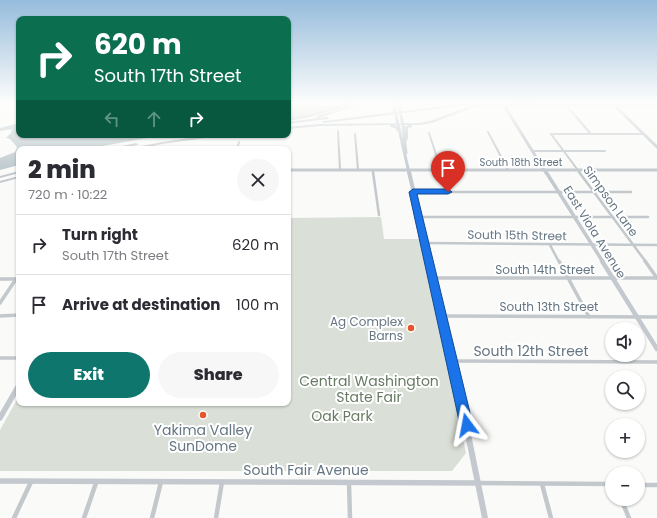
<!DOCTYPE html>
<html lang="en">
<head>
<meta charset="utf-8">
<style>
	:root { --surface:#fff; --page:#f7f7f7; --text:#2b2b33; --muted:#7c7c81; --line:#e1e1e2; --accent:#0f766e }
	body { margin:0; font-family:Poppins,sans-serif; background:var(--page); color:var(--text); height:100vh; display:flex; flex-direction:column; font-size:15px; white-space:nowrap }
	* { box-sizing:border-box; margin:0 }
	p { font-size:13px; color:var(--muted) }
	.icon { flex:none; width:22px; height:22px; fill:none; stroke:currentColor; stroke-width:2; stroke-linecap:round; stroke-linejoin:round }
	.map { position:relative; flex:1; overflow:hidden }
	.sheet { position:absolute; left:16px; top:146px; width:275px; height:260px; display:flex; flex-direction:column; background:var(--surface); border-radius:8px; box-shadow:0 1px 3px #0004 }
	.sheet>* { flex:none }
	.top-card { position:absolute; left:16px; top:16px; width:275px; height:122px; border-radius:8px; box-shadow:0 1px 3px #0004; background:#0b6e4f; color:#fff; overflow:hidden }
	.buttons { position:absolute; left:605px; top:322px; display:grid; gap:8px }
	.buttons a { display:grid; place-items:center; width:40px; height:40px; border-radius:50%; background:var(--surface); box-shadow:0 1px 3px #0004; font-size:20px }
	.pin { position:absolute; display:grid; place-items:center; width:34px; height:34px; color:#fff; margin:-41px -17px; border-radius:50% 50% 50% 0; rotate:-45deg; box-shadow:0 0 4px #0007 }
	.pin .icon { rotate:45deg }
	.me { position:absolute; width:44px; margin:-22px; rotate:347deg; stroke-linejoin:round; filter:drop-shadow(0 0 3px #0008) }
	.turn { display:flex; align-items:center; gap:14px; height:84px; padding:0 12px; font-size:18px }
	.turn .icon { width:52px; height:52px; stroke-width:2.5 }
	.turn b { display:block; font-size:28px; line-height:34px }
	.lanes { display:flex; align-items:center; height:38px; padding:0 12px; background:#0003; justify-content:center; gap:20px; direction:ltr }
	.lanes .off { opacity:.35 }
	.round { display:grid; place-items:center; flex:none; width:42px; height:42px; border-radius:21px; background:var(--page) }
	.head { display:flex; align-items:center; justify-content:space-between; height:68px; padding:0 12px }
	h1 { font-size:24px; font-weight:800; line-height:30px }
	.cta { display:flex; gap:8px; margin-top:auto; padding:8px 12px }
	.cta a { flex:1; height:46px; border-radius:24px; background:var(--accent); color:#fff; font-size:16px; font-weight:800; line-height:46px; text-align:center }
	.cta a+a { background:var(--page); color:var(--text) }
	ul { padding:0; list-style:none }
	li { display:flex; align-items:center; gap:12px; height:60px; padding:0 12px; border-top:1px solid var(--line) }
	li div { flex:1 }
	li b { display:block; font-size:15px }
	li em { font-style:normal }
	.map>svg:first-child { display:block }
</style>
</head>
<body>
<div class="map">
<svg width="657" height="518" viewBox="0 0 657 518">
	<rect width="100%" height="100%" fill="#fafaf8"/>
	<g fill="#dadfd7">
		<path d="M 288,102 L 361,102 L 307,118 L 288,120 Z"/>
		<path d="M 381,217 L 384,239 L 420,239 L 466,453 L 452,471 L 0,471 L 0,430 L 19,396 L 19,403 L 288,403 L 288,218 Z"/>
	</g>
	<path fill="#bbc7cb" d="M 19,123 L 19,135 L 164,135 L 86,149 L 19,149 L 19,165 L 0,170 L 0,158 L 15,152 L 17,147 L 10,139 L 6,138 L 11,133 L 12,129 L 0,131 L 0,128 Z"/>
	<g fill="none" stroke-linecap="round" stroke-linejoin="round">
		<g stroke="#c3c8cc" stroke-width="2">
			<path d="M 566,105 L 590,133"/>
			<path d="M 288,120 L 310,116 L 355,102"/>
			<path d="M 338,131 L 340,170"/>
			<path d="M 488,132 L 508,170"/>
			<path d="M 429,133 L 441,170"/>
			<path d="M 355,134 L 358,170"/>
			<path d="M 551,134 L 580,173"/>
			<path d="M 551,134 L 644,134"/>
			<path d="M 237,149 L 239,142"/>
			<path d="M 532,151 L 605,151"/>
			<path d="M 373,170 L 373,173"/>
		</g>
		<g stroke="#c3c8cc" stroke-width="2.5">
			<path d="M 373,172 L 379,215"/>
			<path d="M 579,172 L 646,262"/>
			<path d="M 413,192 L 631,192"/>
			<path d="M 419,217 L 648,217"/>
			<path d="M 425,243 L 657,245"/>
			<path d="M 550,245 L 559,262"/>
		</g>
		<g stroke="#c3c8cc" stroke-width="3.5">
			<path d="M 559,261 L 589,317"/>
			<path d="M 645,261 L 657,278"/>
			<path d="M 433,278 L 657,278"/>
			<path d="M 0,279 L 19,279"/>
			<path d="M 0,303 L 16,279"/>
			<path d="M 0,316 L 19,315"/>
			<path d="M 442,316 L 657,317"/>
			<path d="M 0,358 L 19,358"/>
			<path d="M 452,361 L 657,362"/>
		</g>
		<g stroke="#c3c8cc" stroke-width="4.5">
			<path d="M 349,483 L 350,518"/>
			<path d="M 478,483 L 612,484"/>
			<path d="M 542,484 L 551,518"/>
			<path d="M 638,485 L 657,485"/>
			<path d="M 621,499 L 629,518"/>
			<path d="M 14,518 L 31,482"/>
			<path d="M 84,518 L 96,483"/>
			<path d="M 152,518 L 161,482"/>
			<path d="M 216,518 L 222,482"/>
		</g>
		<g stroke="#c3c9ce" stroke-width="3">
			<path d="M 614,105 L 657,147"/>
			<path d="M 288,170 L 657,170"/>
			<path d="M 546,173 L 505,107 L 511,105 L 657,105"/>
		</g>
		<path stroke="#c3c9ce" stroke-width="3.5" d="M 546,172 L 603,262"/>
		<path stroke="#c3c9ce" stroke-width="4.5" d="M 602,261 L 657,349"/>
		<g stroke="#c3c9ce" stroke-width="5.5">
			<path d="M 0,418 L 19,385"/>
			<path d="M 0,481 L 478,483"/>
		</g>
		<g stroke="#c3c9ce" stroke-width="3">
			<path d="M 393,102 L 409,173"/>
			<path d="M 398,102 L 403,125 L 406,153"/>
		</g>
		<path stroke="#c3c9ce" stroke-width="4" d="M 409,172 L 430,262"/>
		<path stroke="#c3c9ce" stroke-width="5" d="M 430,261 L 456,376"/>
		<path stroke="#c3c9ce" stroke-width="6" d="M 456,375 L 485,518"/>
		<g fill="#c3c9ce" fill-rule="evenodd">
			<path d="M 364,102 L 368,102 L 318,118 L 327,117 L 328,117 L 328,119 L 288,124 L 288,122 L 318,118 L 316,117 L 317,116 Z"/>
			<path d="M 531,102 L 543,102 L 541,103 L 474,107 L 432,123 L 419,125 L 412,125 L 412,127 L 408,128 L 408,137 L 407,141 L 405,142 L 403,141 L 404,137 L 404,127 L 409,125 L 394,125 L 397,126 L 401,131 L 399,132 L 398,132 L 395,128 L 390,127 L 390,125 L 320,126 L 288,129 L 288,127 L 320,124 L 419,123 L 430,121 L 473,105 Z"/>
			<path d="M 468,103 L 470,104 L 469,105 L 324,123 L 322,122 L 324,121 Z"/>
			<path d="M 211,135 L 222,135 L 220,136 L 162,144 L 138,149 L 130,149 L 132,148 L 162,142 Z"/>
			<path d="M 136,143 L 138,144 L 137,145 L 119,149 L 111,149 L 113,148 Z"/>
			<path d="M 19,171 L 19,173 L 0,178 L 0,176 Z"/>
			<path d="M 19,176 L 19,178 L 0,183 L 0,181 Z"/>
		</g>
	</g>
	<linearGradient id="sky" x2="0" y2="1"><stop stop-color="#96bcdc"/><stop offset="0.59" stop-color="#fdfdfc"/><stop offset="1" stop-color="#fdfdfc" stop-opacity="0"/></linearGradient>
	<rect width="657" height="174" fill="url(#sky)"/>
	<path fill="#1a73e8" stroke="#114b97" d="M 413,189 L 448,189 L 452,192 L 448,194 L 417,194 L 473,425 L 471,429 L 467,431 L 462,429 L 460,425 L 409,192 Z"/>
	<g fill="#e4572e" stroke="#fff" stroke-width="1.5">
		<circle cx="411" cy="328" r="4"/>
		<circle cx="203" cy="415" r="4"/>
	</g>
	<g text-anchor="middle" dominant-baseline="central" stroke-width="4" stroke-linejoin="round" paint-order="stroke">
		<g font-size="10" fill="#657683" stroke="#fff">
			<text x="521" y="162">South 18th Street</text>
		</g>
		<g font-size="12" fill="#657683" stroke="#fff">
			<text transform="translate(611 201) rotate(54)">Simpson Lane</text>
			<text transform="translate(595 232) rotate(58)">East Viola Avenue</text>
			<text transform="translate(517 235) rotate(1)">South 15th Street</text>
			<text x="545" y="269">South 14th Street</text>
			<text x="549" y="306">South 13th Street</text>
		</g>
		<g font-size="12" fill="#657683" stroke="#fff" text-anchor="end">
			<text x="403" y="321">Ag Complex<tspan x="403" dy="14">Barns</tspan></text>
		</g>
		<g font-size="14" fill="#657683" stroke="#fff">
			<text x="531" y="351">South 12th Street</text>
			<text x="306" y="470">South Fair Avenue</text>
		</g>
		<g font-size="14" fill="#687a64" stroke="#fff">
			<text x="369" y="381">Central Washington<tspan x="369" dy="16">State Fair</tspan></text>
			<text x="342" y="416">Oak Park</text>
		</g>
		<g font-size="14" fill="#657683" stroke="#fff">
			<text x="203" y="430">Yakima Valley<tspan x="203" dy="16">SunDome</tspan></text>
		</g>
	</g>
</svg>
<div class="buttons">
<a><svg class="icon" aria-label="sound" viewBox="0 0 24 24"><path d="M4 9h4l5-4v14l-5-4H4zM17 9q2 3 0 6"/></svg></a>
<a><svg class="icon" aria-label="search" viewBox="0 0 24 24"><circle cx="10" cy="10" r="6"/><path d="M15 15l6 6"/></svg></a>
<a>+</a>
<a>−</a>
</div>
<div class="pin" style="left:448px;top:192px;background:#d93025"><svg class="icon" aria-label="arrive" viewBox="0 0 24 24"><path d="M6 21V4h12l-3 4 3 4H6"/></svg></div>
<svg class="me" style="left:467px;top:425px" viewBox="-20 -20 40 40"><path d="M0-17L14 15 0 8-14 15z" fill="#1a73e8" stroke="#fff" stroke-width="4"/></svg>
<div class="top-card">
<div class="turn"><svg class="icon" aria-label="right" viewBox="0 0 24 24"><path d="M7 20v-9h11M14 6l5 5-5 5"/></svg><div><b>620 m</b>South 17th Street</div></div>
<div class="lanes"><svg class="icon off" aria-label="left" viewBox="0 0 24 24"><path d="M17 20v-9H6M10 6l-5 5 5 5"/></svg><svg class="icon off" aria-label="ahead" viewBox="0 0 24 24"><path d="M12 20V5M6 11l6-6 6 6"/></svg><svg class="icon" aria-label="right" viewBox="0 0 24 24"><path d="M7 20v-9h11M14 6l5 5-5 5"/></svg></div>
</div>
<section class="sheet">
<div class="head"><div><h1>2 min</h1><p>720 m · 10:22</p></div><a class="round"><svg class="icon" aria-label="close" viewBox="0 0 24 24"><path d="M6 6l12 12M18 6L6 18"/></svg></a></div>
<ul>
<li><svg class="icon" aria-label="right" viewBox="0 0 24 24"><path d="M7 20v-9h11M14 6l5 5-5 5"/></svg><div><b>Turn right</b><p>South 17th Street</p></div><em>620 m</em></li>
<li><svg class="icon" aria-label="arrive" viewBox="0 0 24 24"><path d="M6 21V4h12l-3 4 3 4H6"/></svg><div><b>Arrive at destination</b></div><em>100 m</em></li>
</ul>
<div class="cta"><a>Exit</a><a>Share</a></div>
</section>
</div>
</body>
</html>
